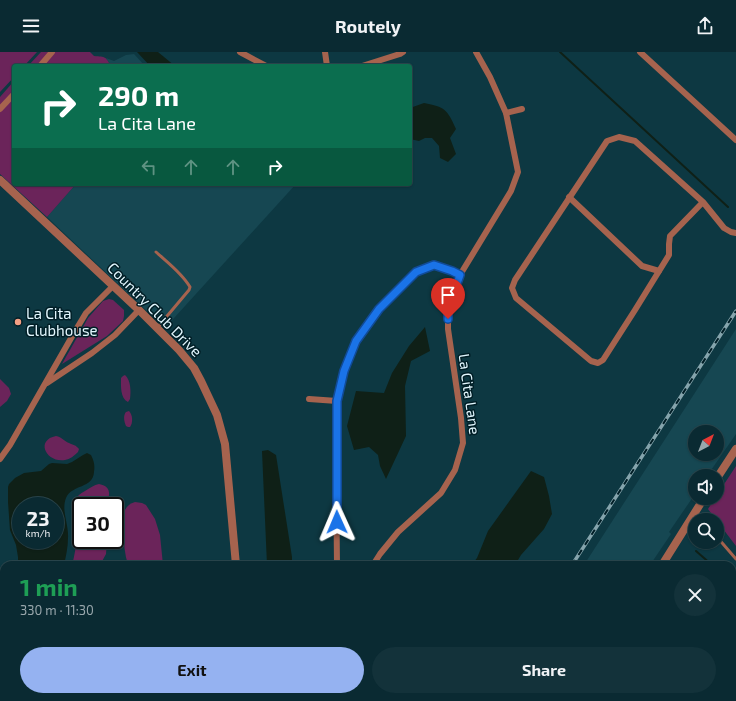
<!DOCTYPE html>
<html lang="en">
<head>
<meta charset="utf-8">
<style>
	:root { --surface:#0a2a32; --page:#13323a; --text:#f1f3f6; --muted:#99a7ac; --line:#2a464d; --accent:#95b2f1 }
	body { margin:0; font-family:"Exo 2",sans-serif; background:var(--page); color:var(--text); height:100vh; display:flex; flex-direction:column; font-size:15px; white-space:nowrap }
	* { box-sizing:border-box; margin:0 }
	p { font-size:13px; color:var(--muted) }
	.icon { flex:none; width:22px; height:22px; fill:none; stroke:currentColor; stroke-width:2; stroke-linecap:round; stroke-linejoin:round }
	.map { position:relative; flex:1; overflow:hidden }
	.panel { position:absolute; left:0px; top:509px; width:736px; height:140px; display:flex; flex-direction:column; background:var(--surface); border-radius:12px 12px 0 0; box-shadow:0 1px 3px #0004,0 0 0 1px var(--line) }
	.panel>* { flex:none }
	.top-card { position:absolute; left:12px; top:12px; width:400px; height:122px; border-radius:4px; box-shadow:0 1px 3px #0004,0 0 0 1px var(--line); background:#0b6e4f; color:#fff; overflow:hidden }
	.needle { width:26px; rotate:42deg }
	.tools { position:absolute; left:688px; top:373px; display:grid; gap:8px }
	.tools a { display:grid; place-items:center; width:36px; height:36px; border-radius:50%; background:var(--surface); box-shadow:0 1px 3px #0004,0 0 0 1px var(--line); font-size:20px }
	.speed { position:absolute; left:12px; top:445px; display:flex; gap:8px; font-size:20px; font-weight:700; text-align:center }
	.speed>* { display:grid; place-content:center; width:52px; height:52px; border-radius:50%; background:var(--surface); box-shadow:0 1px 3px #0004,0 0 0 1px var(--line); line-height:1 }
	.speed small { font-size:10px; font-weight:400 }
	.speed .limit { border:2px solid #111; border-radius:6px; background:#fff; color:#111 }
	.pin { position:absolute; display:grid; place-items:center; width:34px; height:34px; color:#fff; margin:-41px -17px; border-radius:50% 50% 50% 0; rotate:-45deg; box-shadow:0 0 4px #0007 }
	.pin .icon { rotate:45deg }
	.me { position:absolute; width:44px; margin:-22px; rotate:359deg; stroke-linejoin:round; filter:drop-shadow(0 0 3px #0008) }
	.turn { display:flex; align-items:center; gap:14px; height:84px; padding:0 20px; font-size:18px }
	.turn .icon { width:52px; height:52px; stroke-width:2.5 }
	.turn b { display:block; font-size:28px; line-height:34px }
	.lanes { display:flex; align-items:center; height:38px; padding:0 20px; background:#0003; justify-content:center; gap:20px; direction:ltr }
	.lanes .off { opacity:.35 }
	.round { display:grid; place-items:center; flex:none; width:42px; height:42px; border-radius:21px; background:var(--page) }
	.summary { display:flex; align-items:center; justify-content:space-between; height:68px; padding:0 20px }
	h1 { font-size:24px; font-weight:700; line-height:30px; color:#1e9e55 }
	.primary-button { display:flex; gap:8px; margin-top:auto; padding:8px 20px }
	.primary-button a { flex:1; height:46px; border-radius:24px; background:var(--accent); color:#111; font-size:16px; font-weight:700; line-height:46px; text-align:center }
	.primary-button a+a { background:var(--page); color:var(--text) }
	header { display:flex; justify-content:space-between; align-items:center; height:52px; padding:0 20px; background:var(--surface); font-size:18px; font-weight:700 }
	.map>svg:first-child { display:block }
</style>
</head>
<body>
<header><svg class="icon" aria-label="menu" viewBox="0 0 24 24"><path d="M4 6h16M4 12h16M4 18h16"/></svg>Routely<svg class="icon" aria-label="share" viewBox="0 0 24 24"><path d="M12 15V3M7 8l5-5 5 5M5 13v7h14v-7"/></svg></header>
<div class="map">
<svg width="736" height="649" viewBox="0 0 736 649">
	<rect width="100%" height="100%" fill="#0d3842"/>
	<g fill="#164752" fill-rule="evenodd">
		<path d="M 134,2 L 145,14 L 111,14 L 106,6 L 114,9 L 126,3 Z"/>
		<path d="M 76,132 L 296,132 L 165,276 L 47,165 Z"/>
		<path d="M 736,277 L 736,382 L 707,424 L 695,424 L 695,442 L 669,480 L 671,482 L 650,513 L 584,513 ZM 695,380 L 717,380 L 717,402 L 695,402 Z"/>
		<path d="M 498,645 L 570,645 L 571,647 L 570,649 L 496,649 Z"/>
	</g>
	<g fill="#6b245a">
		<path d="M 0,0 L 37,0 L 24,14 L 14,14 L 14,25 L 0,40 Z"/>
		<path d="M 41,0 L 90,0 L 94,4 C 106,5 105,4 111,14 L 28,14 Z"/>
		<path d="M 14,29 L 14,132 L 76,132 L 47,165 L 0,122 L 0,45 Z"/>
		<path d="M 109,247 L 113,248 L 124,258 L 124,264 L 123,269 L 107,284 L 62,312 L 88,266 L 103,249 Z"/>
		<path d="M 125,323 C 131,328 131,340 130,347 L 128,350 C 120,346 121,334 121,326 L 123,324 Z"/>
		<path d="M 0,327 L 9,336 L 11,342 L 7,349 L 0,355 Z"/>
		<path d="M 129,359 C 133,363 133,371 130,375 L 128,375 L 126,374 C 124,370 123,363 126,360 Z"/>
		<path d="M 56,384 C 62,385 64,389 69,391 C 73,393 76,393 79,397 L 78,400 C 74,404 70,407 65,408 C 46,411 35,388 56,384 Z"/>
		<path d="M 736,414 L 736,494 L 717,469 L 717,468 L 716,468 L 708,457 L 715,446 L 717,446 L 717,443 Z"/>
		<path d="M 99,432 C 113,435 109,443 107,454 L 81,454 L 81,488 L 107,488 L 106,502 L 100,513 L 72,513 C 75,502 77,490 76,479 C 74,461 65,450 85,439 C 90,436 94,433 99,432 Z"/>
		<path d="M 135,450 L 142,451 L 146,453 L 155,467 L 160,483 L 163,513 L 128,513 C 123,497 123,479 124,462 C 125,455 129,452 135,450 Z"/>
		<path d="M 4,548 L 4,633 L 0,643 L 0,549 Z"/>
		<path d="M 47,645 L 76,645 L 75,649 L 47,649 Z"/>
		<path d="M 142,645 L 178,645 L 179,649 L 143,649 Z"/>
	</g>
	<g fill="#0f2017" fill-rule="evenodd">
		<path d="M 137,0 L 158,0 L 175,14 L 150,14 Z"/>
		<path d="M 424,51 C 445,55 447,57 456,77 L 450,86 L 456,102 L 448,110 L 440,106 L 439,94 L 432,86 L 425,86 L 419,89 L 410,87 L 410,56 Z"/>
		<path d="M 425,275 L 430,299 L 411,309 L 405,334 L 406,384 L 386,427 L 380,414 L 378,403 L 369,395 L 354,398 L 347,374 L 356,339 L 384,341 L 392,321 L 409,294 Z"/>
		<path d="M 268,398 L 276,403 L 292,505 L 292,513 L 267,513 L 262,399 Z"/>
		<path d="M 87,401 L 91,403 C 94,409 95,413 94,420 C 93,437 72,432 66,446 C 61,459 69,472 68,486 C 68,495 66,504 64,513 L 18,513 L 18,505 L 16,493 L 10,478 L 8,450 L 8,435 L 9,432 L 15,426 L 24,421 L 41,419 L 49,412 L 52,411 L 67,412 L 72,410 L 83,403 ZM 21,454 L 55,454 L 55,488 L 21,488 Z"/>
		<path d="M 531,419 L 544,425 L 549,444 L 552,462 L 544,477 L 521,503 L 515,513 L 468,513 L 473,511 L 477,506 L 488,479 Z"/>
	</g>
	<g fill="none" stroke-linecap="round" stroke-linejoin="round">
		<g stroke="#0f2017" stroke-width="2">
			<path d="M 560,0 L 728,155"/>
			<path d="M 696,499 L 712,513"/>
			<path d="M 732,531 L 736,535"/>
		</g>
		<g stroke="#a6634e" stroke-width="3">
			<path d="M 156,200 C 167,210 182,221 190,235 L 189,238 L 157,276"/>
			<path d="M 697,461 L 703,468"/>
			<path d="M 717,485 L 736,507"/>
		</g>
		<g stroke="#a6634e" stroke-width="6">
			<path d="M 240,0 L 266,14"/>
			<path d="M 325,0 L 327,14"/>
			<path d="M 640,0 L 736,88"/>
			<path d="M 40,14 L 52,0"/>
			<path d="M 362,14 L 400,2 L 403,0"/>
			<path d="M 0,57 L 14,42"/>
			<path d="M 506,61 L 522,57"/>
			<path d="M 569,145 L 642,214 L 659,219"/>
			<path d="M 703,150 L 670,184 L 669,192 L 669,203 L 635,258 L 603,308 L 598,311 L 591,309 L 516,246 L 512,236 L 515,228 L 607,89 L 619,85 L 635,89 L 703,150 L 724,176 L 731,180 L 736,181"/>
			<path d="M 47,331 L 92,301 L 115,283 L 139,258"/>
			<path d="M 309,347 L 337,349"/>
			<path d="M 0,407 L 10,393 L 74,281 L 86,261 L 113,234"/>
			<path d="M 337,513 L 336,414 L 337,349 L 344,319 L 356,289 L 379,257 L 416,220 L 434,213 L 452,219 L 460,223"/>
			<path d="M 373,513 L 380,502 L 398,480 L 441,441 L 455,418 L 463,391 L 461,366 L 448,277 L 448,256 L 460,223 L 511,139 L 518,120 L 506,61 L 490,25 L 476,0"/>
			<path d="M 372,649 L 372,645"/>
			<path d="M 636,649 L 638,645"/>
		</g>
		<g stroke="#a6634e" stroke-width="8">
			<path d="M 0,128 L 139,258 L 179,298 L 194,316 L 201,329 L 217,363 L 225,392 L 236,513"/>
			<path d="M 717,426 L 736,397"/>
			<path d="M 662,513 L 704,446"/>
			<path d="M 247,645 L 248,649"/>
			<path d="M 574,649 L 577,645"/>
		</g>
		<defs>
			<g id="rail">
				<path d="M 572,513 L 736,259"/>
				<path d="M 484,649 L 486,645"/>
			</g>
		</defs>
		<use href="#rail" stroke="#85a4ac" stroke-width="3.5"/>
		<use href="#rail" stroke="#001e26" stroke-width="2" stroke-dasharray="6" stroke-linecap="butt"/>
	</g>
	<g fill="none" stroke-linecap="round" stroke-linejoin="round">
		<defs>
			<path id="route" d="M 337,470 L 337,349 L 344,319 L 356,289 L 379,257 L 416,220 L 434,213 L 452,219 L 460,223 L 448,256 L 448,267"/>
		</defs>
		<use href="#route" stroke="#114b97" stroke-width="10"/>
		<use href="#route" stroke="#1a73e8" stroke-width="7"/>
	</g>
	<circle fill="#f39f84" stroke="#001e26" stroke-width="1.5" cx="18" cy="270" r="4"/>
	<g text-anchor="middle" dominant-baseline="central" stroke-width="3" stroke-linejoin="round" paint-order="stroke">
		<g font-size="15" fill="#e2f7fe" stroke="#001e26">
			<text transform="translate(155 257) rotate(45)">Country Club Drive</text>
			<text transform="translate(470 342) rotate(82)">La Cita Lane</text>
		</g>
		<g font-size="15" fill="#e2f7fe" stroke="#001e26" text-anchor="start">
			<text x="26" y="261">La Cita<tspan x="26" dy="17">Clubhouse</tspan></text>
		</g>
	</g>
</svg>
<div class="tools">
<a><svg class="needle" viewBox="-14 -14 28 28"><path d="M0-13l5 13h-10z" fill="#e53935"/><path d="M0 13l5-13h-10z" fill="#99a7ac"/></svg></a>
<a><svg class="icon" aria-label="sound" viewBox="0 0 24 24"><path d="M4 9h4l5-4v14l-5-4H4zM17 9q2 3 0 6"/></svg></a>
<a><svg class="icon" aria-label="search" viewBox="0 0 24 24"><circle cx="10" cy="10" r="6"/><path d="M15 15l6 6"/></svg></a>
</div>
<div class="speed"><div>23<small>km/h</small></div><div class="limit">30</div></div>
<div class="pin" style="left:448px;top:267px;background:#d93025"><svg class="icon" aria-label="arrive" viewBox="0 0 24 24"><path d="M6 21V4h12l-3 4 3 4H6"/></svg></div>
<svg class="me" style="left:337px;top:470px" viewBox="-20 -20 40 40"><path d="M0-17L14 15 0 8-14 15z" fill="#1a73e8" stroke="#fff" stroke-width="4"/></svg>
<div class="top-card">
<div class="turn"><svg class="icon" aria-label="right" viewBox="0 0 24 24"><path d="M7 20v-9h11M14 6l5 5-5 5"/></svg><div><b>290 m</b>La Cita Lane</div></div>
<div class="lanes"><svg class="icon off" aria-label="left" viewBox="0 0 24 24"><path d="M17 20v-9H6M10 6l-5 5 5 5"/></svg><svg class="icon off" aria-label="ahead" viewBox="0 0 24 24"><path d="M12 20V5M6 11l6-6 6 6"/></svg><svg class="icon off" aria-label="ahead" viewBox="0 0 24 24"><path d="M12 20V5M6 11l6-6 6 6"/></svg><svg class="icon" aria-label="right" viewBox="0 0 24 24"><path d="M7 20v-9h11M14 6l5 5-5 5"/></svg></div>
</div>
<section class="panel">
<div class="summary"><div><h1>1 min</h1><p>330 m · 11:30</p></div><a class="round"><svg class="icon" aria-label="close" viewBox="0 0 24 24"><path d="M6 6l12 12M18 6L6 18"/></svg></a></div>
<div class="primary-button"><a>Exit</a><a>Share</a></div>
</section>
</div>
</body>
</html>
